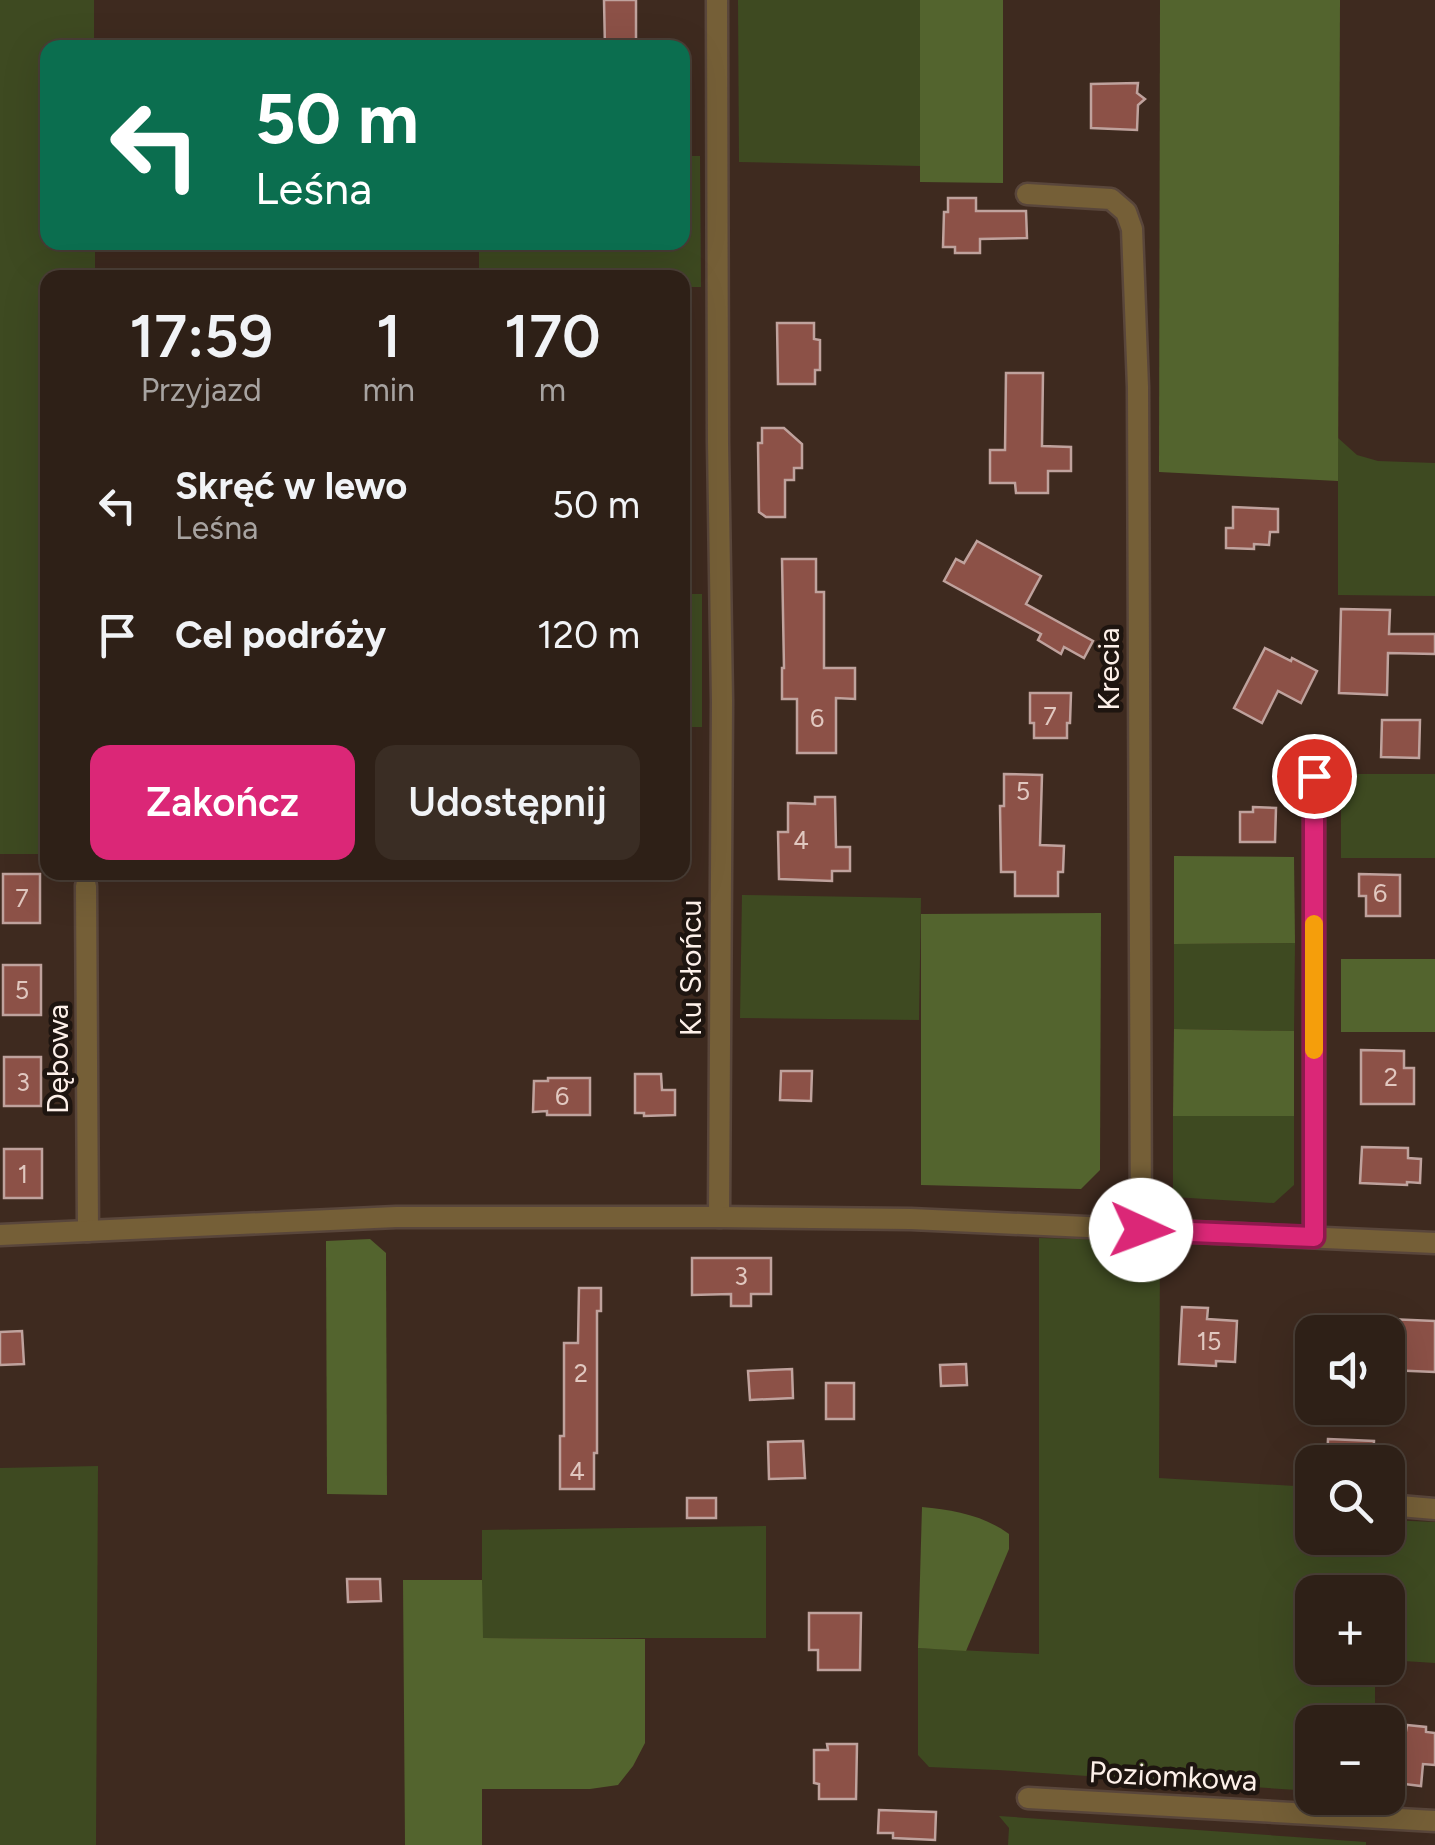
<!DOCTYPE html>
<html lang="pl">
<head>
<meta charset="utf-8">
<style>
	:root { --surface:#2e2017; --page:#3a2d24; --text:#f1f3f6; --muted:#a7a3a1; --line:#493e36; --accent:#db2777 }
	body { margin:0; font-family:Figtree,sans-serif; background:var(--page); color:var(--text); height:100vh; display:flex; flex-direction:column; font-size:38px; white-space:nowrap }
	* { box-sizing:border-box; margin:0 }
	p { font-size:32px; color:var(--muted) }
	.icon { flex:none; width:55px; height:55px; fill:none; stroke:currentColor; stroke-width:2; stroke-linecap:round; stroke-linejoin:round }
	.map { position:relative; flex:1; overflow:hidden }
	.panel { position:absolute; left:40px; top:270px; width:650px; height:610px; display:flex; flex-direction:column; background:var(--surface); border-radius:20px; box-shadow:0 10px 40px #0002,0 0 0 2px var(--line) }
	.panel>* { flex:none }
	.hud { position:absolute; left:40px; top:40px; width:650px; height:210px; border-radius:20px; box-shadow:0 10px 40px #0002,0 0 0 2px var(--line); background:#0b6e4f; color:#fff; overflow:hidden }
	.fabs { position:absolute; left:1295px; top:1315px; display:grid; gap:20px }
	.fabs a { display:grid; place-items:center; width:110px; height:110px; border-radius:20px; background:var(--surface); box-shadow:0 10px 40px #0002,0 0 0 2px var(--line); font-size:50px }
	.pin { position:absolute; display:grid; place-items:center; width:85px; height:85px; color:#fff; margin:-42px; border:5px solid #fff; border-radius:50%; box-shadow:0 2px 10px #0007 }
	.me { position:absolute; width:110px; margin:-55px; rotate:92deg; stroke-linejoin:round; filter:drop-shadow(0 0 8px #0008) }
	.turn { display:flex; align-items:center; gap:35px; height:210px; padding:0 50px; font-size:45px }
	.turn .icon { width:130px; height:130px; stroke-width:2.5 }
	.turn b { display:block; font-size:70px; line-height:85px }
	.eta { display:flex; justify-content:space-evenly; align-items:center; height:170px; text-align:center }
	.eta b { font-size:60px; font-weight:600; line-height:70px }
	.action { display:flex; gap:20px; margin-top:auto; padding:20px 50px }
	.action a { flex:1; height:115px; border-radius:20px; background:var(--accent); color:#fff; font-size:40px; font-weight:600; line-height:115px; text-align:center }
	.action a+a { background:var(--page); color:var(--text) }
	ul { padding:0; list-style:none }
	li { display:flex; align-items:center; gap:30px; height:130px; padding:0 50px }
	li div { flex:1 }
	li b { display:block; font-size:38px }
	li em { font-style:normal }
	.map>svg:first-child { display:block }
</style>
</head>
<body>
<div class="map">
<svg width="1435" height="1845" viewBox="0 0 1435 1845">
	<rect width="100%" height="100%" fill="#3e2a1f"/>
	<g fill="#3e4a21">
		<path d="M 0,0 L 94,0 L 94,47 L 48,48 L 48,242 L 95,243 L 95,277 L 48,278 L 47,854 L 0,854 Z"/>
		<path d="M 738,0 L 920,0 L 920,166 L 739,162 Z"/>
		<path d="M 683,156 L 700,156 L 701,287 L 683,287 L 682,278 L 479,277 L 479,243 L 682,242 Z"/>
		<path d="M 1338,438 L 1357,455 L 1378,461 L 1435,463 L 1435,596 L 1338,595 Z"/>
		<rect x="683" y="594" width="19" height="133"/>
		<rect x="1341" y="774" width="94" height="84"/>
		<path d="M 742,895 L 921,898 L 919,1020 L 740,1018 Z"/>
		<path d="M 1295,943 L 1294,1031 L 1174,1029 L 1174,944 Z"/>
		<path d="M 1173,1116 L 1294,1116 L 1294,1185 L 1274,1203 L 1173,1197 Z"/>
		<path d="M 1039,1238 L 1160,1241 L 1159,1478 L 1312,1487 L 1312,1538 L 1388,1538 L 1388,1520 L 1435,1522 L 1435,1663 L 1388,1660 L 1388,1592 L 1312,1592 L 1312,1668 L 1375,1668 L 1375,1722 L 1312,1722 L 1312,1791 L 998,1770 L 929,1767 L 918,1755 L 918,1648 L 1039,1654 Z"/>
		<path d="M 98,1466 L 96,1845 L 0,1845 L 0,1468 Z"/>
		<path d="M 766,1526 L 766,1638 L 482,1638 L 482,1530 Z"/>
		<path d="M 999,1816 L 1366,1842 L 1366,1845 L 1008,1845 L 1009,1828 Z"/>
	</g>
	<g fill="#53642e">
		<path d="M 920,0 L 1003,0 L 1003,183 L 920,182 Z"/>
		<path d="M 1160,0 L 1340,0 L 1338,481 L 1159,472 Z"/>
		<path d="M 1174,856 L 1294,857 L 1295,943 L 1174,944 Z"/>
		<path d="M 1101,913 L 1100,1170 L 1081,1189 L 921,1185 L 921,914 Z"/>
		<rect x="1341" y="959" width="94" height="73"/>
		<path d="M 1174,1029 L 1294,1031 L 1294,1116 L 1173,1116 Z"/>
		<path d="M 370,1239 L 386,1253 L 387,1495 L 327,1494 L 326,1241 Z"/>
		<path d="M 922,1507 C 953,1510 983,1515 1009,1534 L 1009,1549 L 966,1651 L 918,1648 Z"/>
		<path d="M 403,1580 L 482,1580 L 483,1638 L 645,1639 L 645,1743 L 633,1766 L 618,1785 L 590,1789 L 482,1789 L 482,1845 L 405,1845 Z"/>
	</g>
	<g fill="#8c5147" stroke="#bfa29d" stroke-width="2.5">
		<path d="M 604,0 L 636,0 L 636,48 L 605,48 Z"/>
		<path d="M 1138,83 L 1137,93 L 1145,99 L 1138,105 L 1137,130 L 1091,128 L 1091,84 Z"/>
		<path d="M 948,198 L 976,198 L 976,211 L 1026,211 L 1027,238 L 980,239 L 980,253 L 955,253 L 955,247 L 943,247 L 944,212 L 948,212 Z"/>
		<path d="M 777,323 L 814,323 L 814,339 L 820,340 L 820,370 L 815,370 L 815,384 L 778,384 Z"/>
		<path d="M 1006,373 L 1043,373 L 1042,446 L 1071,447 L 1071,471 L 1048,471 L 1048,493 L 1016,493 L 1015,483 L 990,483 L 990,450 L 1005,450 Z"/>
		<path d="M 762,428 L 784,428 L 802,444 L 802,468 L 794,468 L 794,480 L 785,480 L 785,517 L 766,517 L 759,512 L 758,443 L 762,443 Z"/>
		<path d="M 1233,507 L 1278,509 L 1278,532 L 1270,532 L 1269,545 L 1254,544 L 1254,549 L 1226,548 L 1226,528 L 1233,528 Z"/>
		<path d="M 977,541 L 1041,576 L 1026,604 L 1093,641 L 1084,658 L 1064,647 L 1061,654 L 1038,640 L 1041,634 L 944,581 L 956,559 L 964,563 Z"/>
		<path d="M 782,559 L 816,559 L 816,592 L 824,592 L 824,668 L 855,668 L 855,699 L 836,698 L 836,753 L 797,753 L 797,699 L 782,699 L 782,668 L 784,668 Z"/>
		<path d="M 1341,609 L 1390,610 L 1389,634 L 1435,634 L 1435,654 L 1388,653 L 1387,695 L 1339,693 Z"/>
		<path d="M 1265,648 L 1291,661 L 1292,658 L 1317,671 L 1301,703 L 1278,691 L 1262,723 L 1234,708 Z"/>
		<path d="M 1030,693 L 1071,693 L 1070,723 L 1067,723 L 1067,738 L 1034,738 L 1034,723 L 1030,723 Z"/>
		<path d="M 1382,720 L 1420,720 L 1419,758 L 1381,757 Z"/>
		<path d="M 1004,774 L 1042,775 L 1040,845 L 1064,846 L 1063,872 L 1058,872 L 1058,896 L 1015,896 L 1015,872 L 1001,872 L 1000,806 L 1004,806 Z"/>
		<path d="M 815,797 L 835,797 L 836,847 L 850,847 L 850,871 L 832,871 L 832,881 L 779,879 L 778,832 L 788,832 L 788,803 L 815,804 Z"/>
		<path d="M 1253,807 L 1276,808 L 1275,842 L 1240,842 L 1240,812 L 1253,812 Z"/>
		<rect x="3" y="874" width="37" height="49"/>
		<path d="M 1359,874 L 1400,875 L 1400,916 L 1366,916 L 1366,896 L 1359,896 Z"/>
		<rect x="3" y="965" width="38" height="50"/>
		<path d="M 1361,1050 L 1404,1051 L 1404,1068 L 1414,1068 L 1414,1104 L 1361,1104 Z"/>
		<rect x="4" y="1057" width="37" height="49"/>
		<path d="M 781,1071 L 812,1071 L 811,1101 L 780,1100 Z"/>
		<path d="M 635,1074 L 661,1074 L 662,1090 L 675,1090 L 675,1115 L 644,1116 L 644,1113 L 635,1113 Z"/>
		<path d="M 548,1078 L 590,1078 L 590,1115 L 547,1115 L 547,1111 L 533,1112 L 534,1081 L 548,1081 Z"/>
		<path d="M 1362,1147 L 1408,1148 L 1408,1158 L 1421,1159 L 1420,1183 L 1407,1182 L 1407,1185 L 1360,1183 Z"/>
		<rect x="4" y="1149" width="38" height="49"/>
		<path d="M 692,1258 L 771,1258 L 771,1294 L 751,1294 L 751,1306 L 731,1306 L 731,1294 L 692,1295 Z"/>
		<path d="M 579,1288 L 601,1288 L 601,1311 L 597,1311 L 597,1453 L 594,1453 L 594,1489 L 560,1489 L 560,1436 L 564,1436 L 564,1343 L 578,1343 Z"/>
		<path d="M 1182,1307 L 1208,1308 L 1207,1319 L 1237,1321 L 1235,1362 L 1216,1361 L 1216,1366 L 1179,1364 Z"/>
		<path d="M 1388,1319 L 1435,1321 L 1435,1372 L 1388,1370 Z"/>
		<path d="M 22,1331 L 24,1364 L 0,1365 L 0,1332 Z"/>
		<path d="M 966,1364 L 967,1385 L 941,1386 L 940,1365 Z"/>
		<path d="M 792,1369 L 793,1398 L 750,1400 L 748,1371 Z"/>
		<rect x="826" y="1383" width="28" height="36"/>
		<path d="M 1328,1439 L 1374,1441 L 1373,1462 L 1327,1462 Z"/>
		<path d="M 803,1441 L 805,1478 L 769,1479 L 768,1442 Z"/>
		<rect x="687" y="1498" width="29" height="20"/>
		<path d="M 347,1579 L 380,1579 L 381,1601 L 348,1602 Z"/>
		<path d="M 809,1613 L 861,1613 L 860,1670 L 818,1670 L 818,1650 L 809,1650 Z"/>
		<path d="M 1407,1725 L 1426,1727 L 1426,1732 L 1435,1733 L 1435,1765 L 1423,1764 L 1421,1786 L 1404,1784 L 1405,1763 L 1390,1762 L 1392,1730 L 1406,1731 Z"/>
		<path d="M 827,1744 L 857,1744 L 856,1799 L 819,1799 L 819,1784 L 814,1783 L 814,1750 L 828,1750 Z"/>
		<path d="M 879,1810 L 936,1812 L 935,1840 L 893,1838 L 893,1833 L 878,1833 Z"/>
	</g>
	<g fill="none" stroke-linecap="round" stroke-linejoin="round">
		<defs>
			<g id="minor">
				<path d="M 717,0 L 718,443 L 722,701 L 719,1217"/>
				<path d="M 1027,194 L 1111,199 L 1126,212 L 1132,229 L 1138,387 L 1141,1230"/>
				<path d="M 1314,776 L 1314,1237"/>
				<path d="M 86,886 L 88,1231"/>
				<path d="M 0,1235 L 396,1217 L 719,1217 L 911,1219 L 1435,1243"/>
				<path d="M 1388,1505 L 1435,1509"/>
				<path d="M 1028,1798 L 1435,1821"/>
			</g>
		</defs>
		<use href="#minor" stroke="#59463b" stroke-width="25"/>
		<use href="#minor" stroke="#755f37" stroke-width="20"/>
	</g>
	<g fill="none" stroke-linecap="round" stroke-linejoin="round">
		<defs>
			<path id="route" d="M 1141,1230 L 1314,1237 L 1314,776"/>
		</defs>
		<use href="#route" stroke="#8e194d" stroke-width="25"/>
		<use href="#route" stroke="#db2777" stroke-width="18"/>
		<path stroke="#f59e0b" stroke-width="18" d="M 1314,924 L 1314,1050"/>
	</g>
	<g text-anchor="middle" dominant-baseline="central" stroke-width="9" stroke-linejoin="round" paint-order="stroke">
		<g font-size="25" fill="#e1c8c0">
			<text x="1050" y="716">7</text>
			<text x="817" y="718">6</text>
			<text x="1023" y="791">5</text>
			<text x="801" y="840">4</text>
			<text x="1380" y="893">6</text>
			<text x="22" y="898">7</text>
			<text x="22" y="990">5</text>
			<text x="1391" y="1077">2</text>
			<text x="23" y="1082">3</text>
			<text x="562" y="1096">6</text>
			<text x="23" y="1174">1</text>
			<text x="741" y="1276">3</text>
			<text x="1209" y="1341">15</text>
			<text x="581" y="1373">2</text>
			<text x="577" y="1471">4</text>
		</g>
		<g font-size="30" fill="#fdf0e9" stroke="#1e1510">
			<text transform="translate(1108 669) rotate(-90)">Krecia</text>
			<text transform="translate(690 968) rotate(-90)">Ku Słońcu</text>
			<text transform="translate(57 1059) rotate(-90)">Dębowa</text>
			<text transform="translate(1173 1776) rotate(3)">Poziomkowa</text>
		</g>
	</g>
</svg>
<div class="fabs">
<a><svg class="icon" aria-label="sound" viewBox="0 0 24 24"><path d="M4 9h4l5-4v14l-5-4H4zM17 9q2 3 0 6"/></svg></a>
<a><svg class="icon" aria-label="search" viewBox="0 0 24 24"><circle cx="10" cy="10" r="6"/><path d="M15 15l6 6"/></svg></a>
<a>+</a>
<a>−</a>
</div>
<div class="pin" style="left:1314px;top:776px;background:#d93025"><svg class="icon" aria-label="arrive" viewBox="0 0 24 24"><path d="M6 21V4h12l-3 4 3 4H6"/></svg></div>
<svg class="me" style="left:1141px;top:1230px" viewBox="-20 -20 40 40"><circle r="19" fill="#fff"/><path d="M0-13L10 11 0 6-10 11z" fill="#db2777"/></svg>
<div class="hud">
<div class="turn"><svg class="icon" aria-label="left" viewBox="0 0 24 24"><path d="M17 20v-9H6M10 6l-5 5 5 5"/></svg><div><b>50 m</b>Leśna</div></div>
</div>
<section class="panel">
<div class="eta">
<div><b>17:59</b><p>Przyjazd</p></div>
<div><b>1</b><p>min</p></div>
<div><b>170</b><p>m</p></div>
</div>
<ul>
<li><svg class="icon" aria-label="left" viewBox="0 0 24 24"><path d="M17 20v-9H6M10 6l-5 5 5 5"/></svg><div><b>Skręć w lewo</b><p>Leśna</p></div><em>50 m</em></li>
<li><svg class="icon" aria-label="arrive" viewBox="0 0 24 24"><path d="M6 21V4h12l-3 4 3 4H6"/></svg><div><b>Cel podróży</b></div><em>120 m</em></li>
</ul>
<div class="action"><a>Zakończ</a><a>Udostępnij</a></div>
</section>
</div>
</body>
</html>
